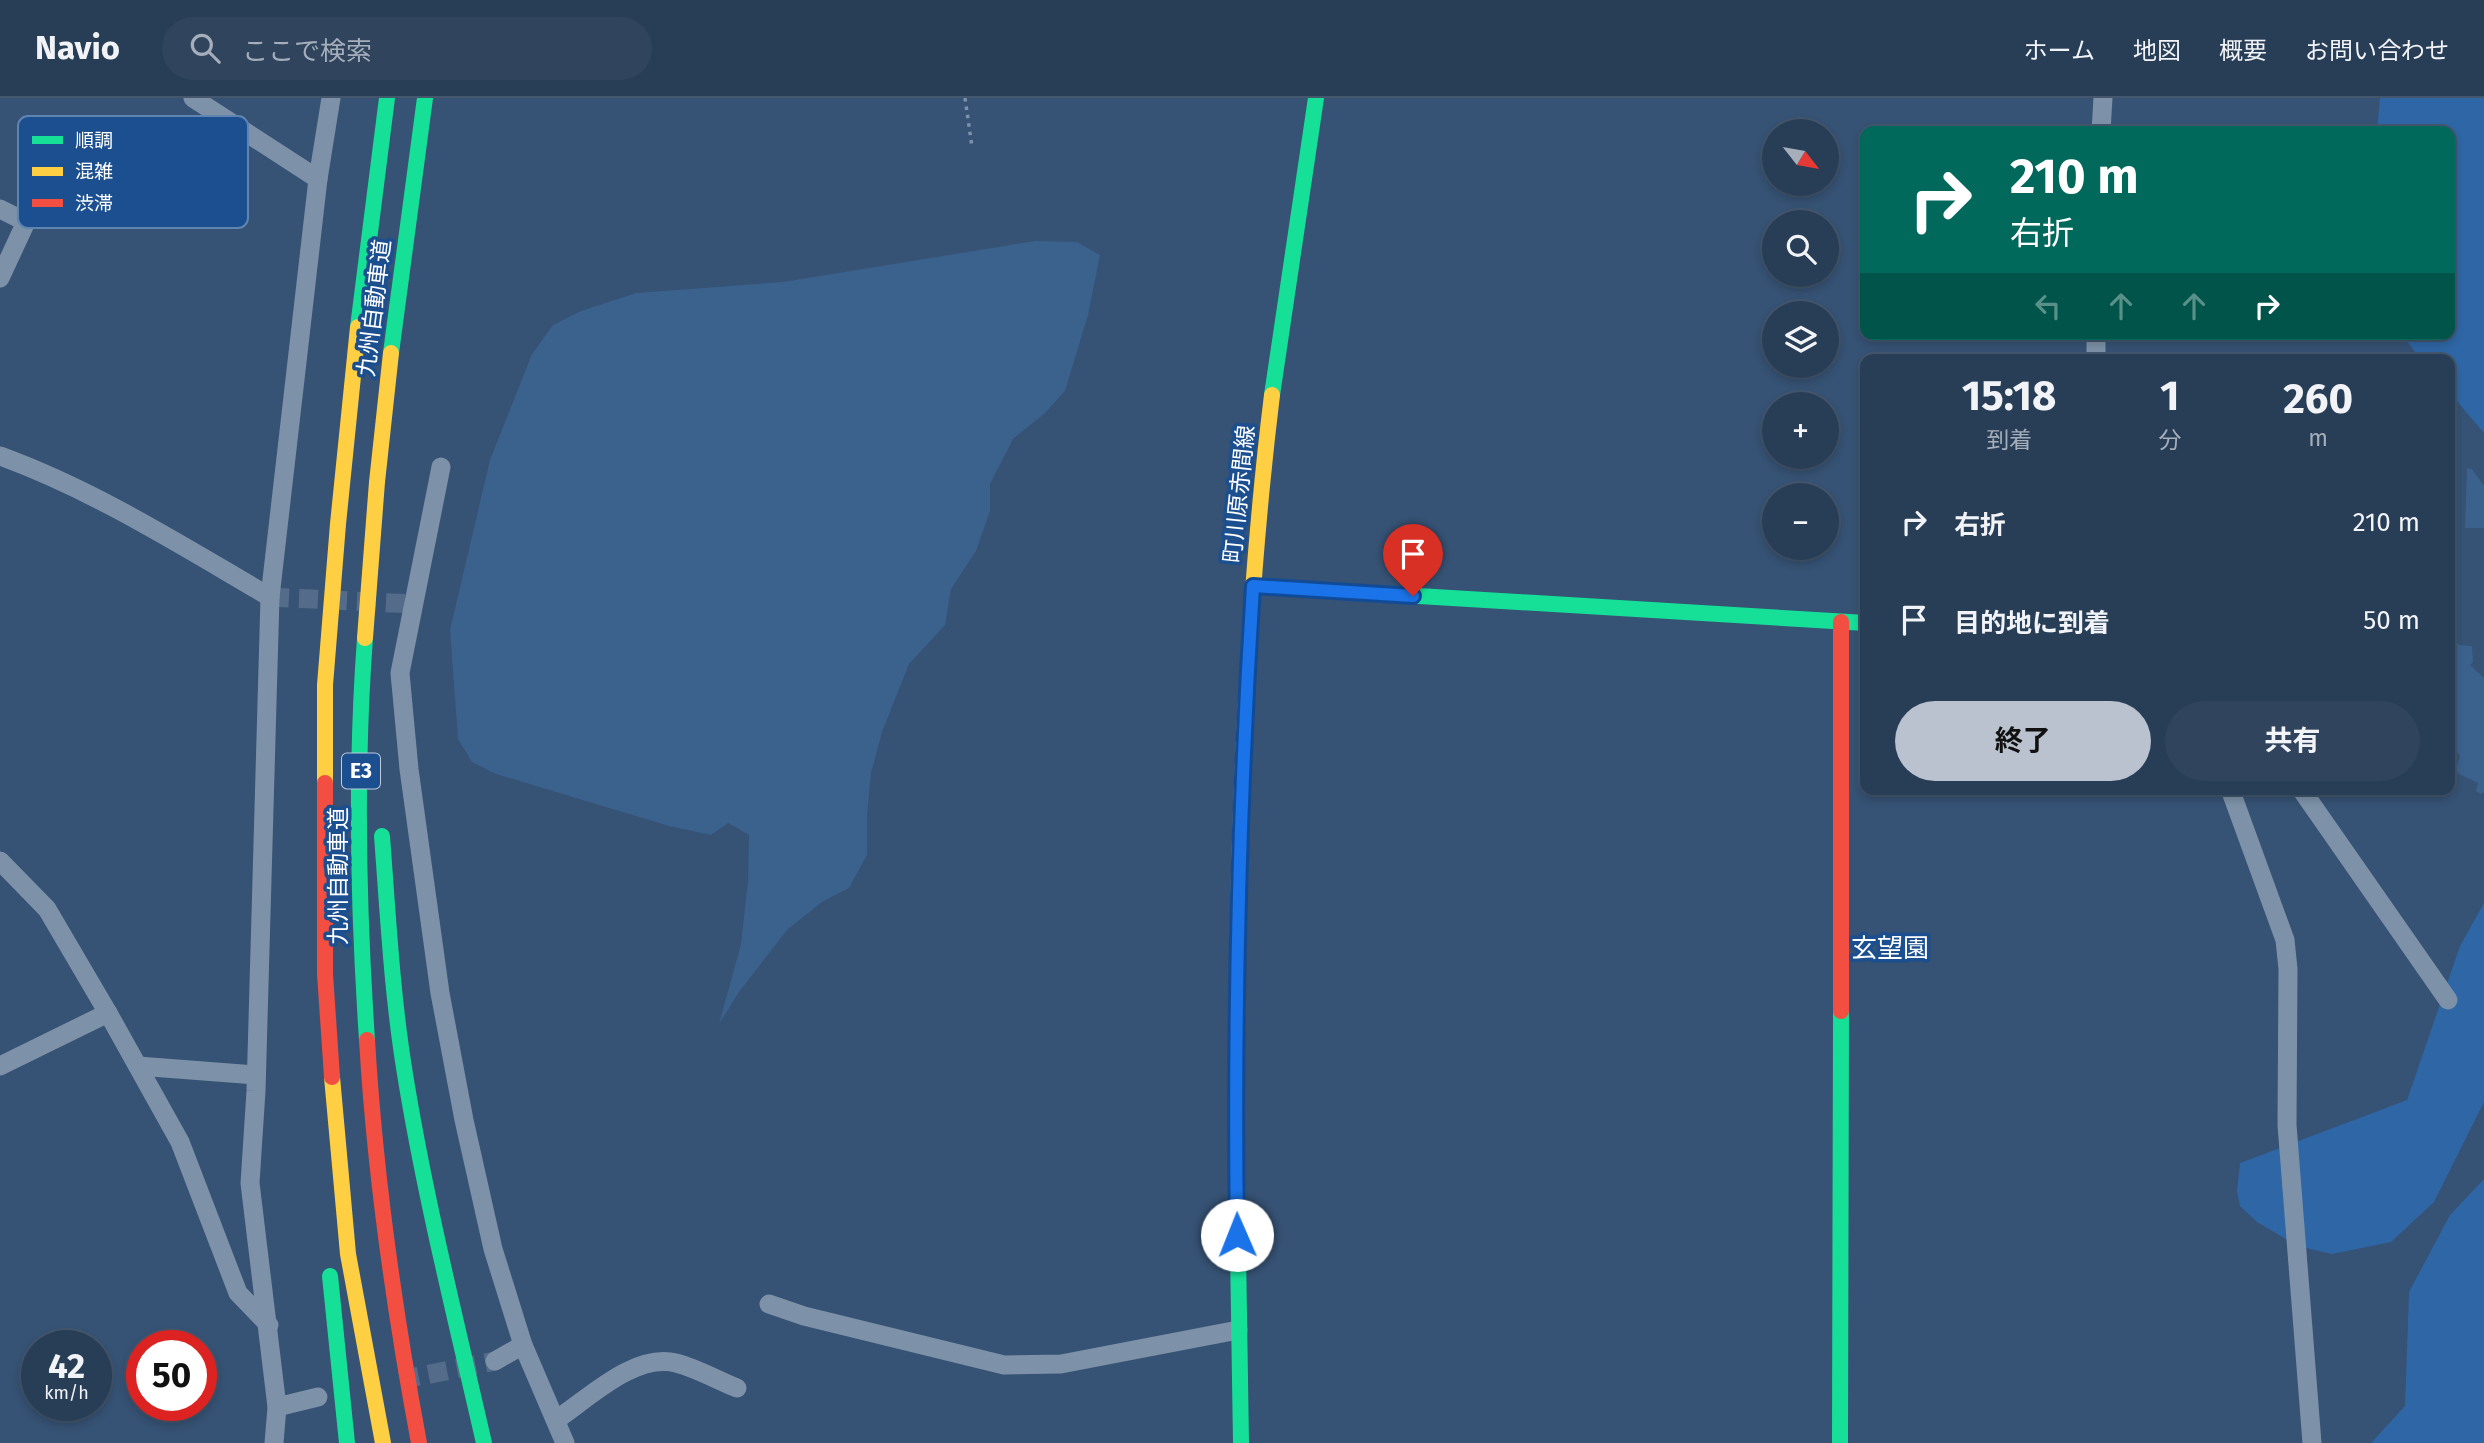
<!DOCTYPE html>
<html lang="ja">
<head>
<meta charset="utf-8">
<style>
	:root { --surface:#283e57; --page:#30455d; --text:#f1f3f6; --muted:#a5aeba; --line:#44576d; --accent:#b9c2ce }
	body { margin:0; font-family:"Fira Sans","Noto Sans JP",sans-serif; background:var(--page); color:var(--text); height:100vh; display:flex; flex-direction:column; font-size:26px; white-space:nowrap }
	* { box-sizing:border-box; margin:0 }
	p { font-size:23px; color:var(--muted) }
	.icon { flex:none; width:38px; height:38px; fill:none; stroke:currentColor; stroke-width:2; stroke-linecap:round; stroke-linejoin:round }
	.map { position:relative; flex:1; overflow:hidden }
	.sheet { position:absolute; left:1860px; top:256px; width:595px; height:441px; display:flex; flex-direction:column; background:var(--surface); border-radius:14px; box-shadow:0 4px 10px #0003,0 0 0 2px var(--line) }
	.sheet>* { flex:none }
	.banner { position:absolute; left:1860px; top:28px; width:595px; height:214px; border-radius:14px; box-shadow:0 4px 10px #0003,0 0 0 2px var(--line); background:#00695c; color:#fff; overflow:hidden }
	.needle { width:46px; rotate:121deg }
	.controls { position:absolute; left:1762px; top:21px; display:grid; gap:14px }
	.controls a { display:grid; place-items:center; width:77px; height:77px; border-radius:50%; background:var(--surface); box-shadow:0 4px 10px #0003,0 0 0 2px var(--line); font-size:35px }
	.speed { position:absolute; left:21px; top:1232px; display:flex; gap:14px; font-size:35px; font-weight:700; text-align:center }
	.speed>* { display:grid; place-content:center; width:91px; height:91px; border-radius:50%; background:var(--surface); box-shadow:0 4px 10px #0003,0 0 0 2px var(--line); line-height:1 }
	.speed small { font-size:18px; font-weight:400 }
	.speed .limit { border:10px solid #d22; background:#fff; color:#111 }
	.pin { position:absolute; display:grid; place-items:center; width:60px; height:60px; color:#fff; margin:-72px -30px; border-radius:50% 50% 50% 0; rotate:-45deg; box-shadow:0 0 7px #0007 }
	.pin .icon { rotate:45deg }
	.me { position:absolute; width:77px; margin:-38px; rotate:359deg; stroke-linejoin:round; filter:drop-shadow(0 0 5px #0008) }
	.turn { display:flex; align-items:center; gap:24px; height:147px; padding:0 35px; font-size:32px }
	.turn .icon { width:91px; height:91px; stroke-width:2.5 }
	.turn b { display:block; font-size:49px; line-height:60px }
	.lanes { display:flex; align-items:center; height:66px; padding:0 35px; background:#0003; justify-content:center; gap:35px; direction:ltr }
	.lanes .off { opacity:.35 }
	.eta { display:flex; justify-content:space-evenly; align-items:center; height:119px; text-align:center }
	.eta b { font-size:42px; font-weight:700; line-height:49px }
	.button { display:flex; gap:14px; margin-top:auto; padding:14px 35px }
	.button a { flex:1; height:80px; border-radius:42px; background:var(--accent); color:#111; font-size:28px; font-weight:700; line-height:80px; text-align:center }
	.button a+a { background:var(--page); color:var(--text) }
	ul { padding:0; list-style:none }
	li { display:flex; align-items:center; gap:21px; height:98px; padding:0 35px }
	li div { flex:1 }
	li b { display:block; font-size:26px }
	li em { font-style:normal }
	header { display:flex; align-items:center; gap:42px; box-sizing:border-box; height:98px; padding:0 35px; background:var(--surface); border-bottom:2px solid var(--line) }
	header strong { font-size:33px }
	nav { display:flex; gap:38px; margin-inline-start:auto; font-size:24px }
	.search { width:490px; height:63px; background:var(--page); display:flex; align-items:center; gap:18px; box-sizing:border-box; padding:0 24px; border-radius:38px; color:var(--muted); font-size:26px }
	.map>svg:first-child { display:block }
</style>
</head>
<body>
<header>
<strong>Navio</strong>
<div class="search"><svg class="icon" aria-label="search" viewBox="0 0 24 24"><circle cx="10" cy="10" r="6"/><path d="M15 15l6 6"/></svg>ここで検索</div>
<nav><a>ホーム</a><a>地図</a><a>概要</a><a>お問い合わせ</a></nav>
</header>
<div class="map">
<svg width="2484" height="1345" viewBox="0 0 2484 1345">
	<rect width="100%" height="100%" fill="#365274"/>
	<g fill="#2f66a5">
		<path d="M 2380,0 L 2484,0 L 2484,335 L 2450,295 L 2450,261 L 2421,261 L 2401,236 L 2450,236 L 2450,33 L 2377,33 Z"/>
		<path d="M 2484,805 L 2484,1004 L 2434,1104 L 2391,1144 L 2332,1156 L 2297,1148 L 2257,1124 L 2240,1108 L 2237,1093 L 2240,1065 L 2407,1002 L 2460,848 Z"/>
		<path d="M 2484,1081 L 2484,1345 L 2371,1345 L 2405,1308 L 2409,1194 L 2450,1117 Z"/>
	</g>
	<g fill="#3b618d">
		<path d="M 1035,143 L 1077,144 L 1100,157 L 1088,217 L 1065,293 L 1044,316 L 1013,341 L 990,386 L 990,413 L 976,453 L 951,491 L 945,527 L 909,566 L 882,634 L 871,675 L 867,718 L 867,757 L 849,790 L 822,804 L 787,832 L 739,894 L 719,926 L 741,846 L 748,782 L 749,737 L 728,725 L 711,737 L 669,728 L 496,676 L 472,664 L 458,641 L 450,532 L 490,362 L 532,256 L 553,227 L 581,213 L 636,195 L 783,184 Z"/>
		<path d="M 2467,370 L 2472,371 L 2484,388 L 2484,430 L 2465,430 Z"/>
		<path d="M 2450,533 L 2459,547 L 2472,548 L 2473,564 L 2470,567 L 2484,580 L 2484,694 L 2481,696 L 2476,693 L 2478,685 L 2455,674 L 2460,658 L 2454,650 L 2450,649 Z"/>
	</g>
	<g fill="none" stroke-linecap="round" stroke-linejoin="round">
		<g stroke="#546c89" stroke-width="19" stroke-dasharray="19 10" stroke-linecap="butt">
			<path d="M 270,499 L 413,506"/>
			<path d="M 400,1282 L 495,1263"/>
		</g>
		<path stroke="#7d92a8" stroke-width="3.5" stroke-dasharray="3.5 5" stroke-linecap="butt" d="M 965,0 L 972,49"/>
		<g stroke="#7d92a8" stroke-width="19">
			<path d="M 193,0 L 318,81"/>
			<path d="M 2101,33 L 2103,0"/>
			<path d="M 0,111 L 26,124 L 0,180"/>
			<path d="M 2096,261 L 2096,236"/>
			<path d="M 0,358 C 96,393 182,448 270,499"/>
			<path d="M 441,369 L 400,575 L 409,671 L 440,895 L 464,1022 L 493,1151 L 523,1247"/>
			<path d="M 2230,691 L 2285,842 L 2288,871 L 2287,1027 L 2312,1345"/>
			<path d="M 2301,691 L 2448,902"/>
			<path d="M 0,763 L 47,811 L 108,915 L 180,1044 L 238,1195 L 269,1227"/>
			<path d="M 0,968 L 108,915"/>
			<path d="M 138,968 L 256,977"/>
			<path d="M 769,1206 L 804,1218 L 1004,1267 L 1061,1266 L 1238,1232"/>
			<path d="M 495,1263 L 523,1247 L 565,1345"/>
			<path d="M 277,1309 L 318,1299"/>
			<path d="M 556,1322 C 589,1300 634,1255 676,1265 C 696,1270 717,1282 737,1290"/>
			<path d="M 274,1345 L 277,1309 L 250,1085 L 256,993 L 270,499 L 318,81 L 331,0"/>
		</g>
		<g stroke="#16e098" stroke-width="16">
			<path d="M 358,229 L 387,0"/>
			<path d="M 391,255 L 425,0"/>
			<path d="M 1272,297 L 1316,0"/>
			<path d="M 1253,488 L 1866,525"/>
			<path d="M 365,540 C 355,674 358,808 367,942"/>
			<path d="M 382,738 C 388,817 392,897 405,976 C 425,1100 456,1222 484,1345"/>
			<path d="M 1238,813 L 1236,1024 L 1241,1345"/>
			<path d="M 330,1178 L 347,1345"/>
			<path d="M 1840,1345 L 1841,913"/>
		</g>
		<g stroke="#ffcf43" stroke-width="16">
			<path d="M 365,540 L 377,384 L 391,255"/>
			<path d="M 325,685 L 325,587 L 338,426 L 358,229"/>
			<path d="M 1238,813 C 1242,641 1251,468 1272,297"/>
			<path d="M 332,979 L 348,1156 L 383,1345"/>
		</g>
		<g stroke="#f24e42" stroke-width="16">
			<path d="M 325,685 L 325,876 L 332,979"/>
			<path d="M 1841,913 L 1841,524"/>
			<path d="M 367,942 C 375,1078 394,1211 419,1345"/>
		</g>
	</g>
	<g fill="none" stroke-linecap="round" stroke-linejoin="round">
		<defs>
			<path id="route" d="M 1237,1137 C 1234,921 1239,704 1253,488 L 1413,498"/>
		</defs>
		<use href="#route" stroke="#114b97" stroke-width="18"/>
		<use href="#route" stroke="#1a73e8" stroke-width="12"/>
	</g>
	<g text-anchor="middle" dominant-baseline="central" stroke-width="7" stroke-linejoin="round" paint-order="stroke">
		<rect fill="#1b4f8f" stroke="#bbcadd" stroke-width="2" x="342" y="655.5" width="38" height="35" rx="5"/>
		<g font-size="21" font-weight="bold" fill="#fff">
			<text x="361" y="673">E3</text>
		</g>
		<g font-size="23" fill="#fff" stroke="#1b4f8f">
			<text transform="translate(374 210) rotate(-83)">九州自動車道</text>
			<text transform="translate(1239 396) rotate(-84)">町川原赤間線</text>
			<text transform="translate(338 778) rotate(-90)">九州自動車道</text>
		</g>
		<g font-size="26" fill="#fff" stroke="#1b4f8f">
			<text x="1890" y="850">玄望園</text>
		</g>
	</g>
	<rect x="18" y="18" width="230" height="112" rx="10" fill="#1b4f8f" stroke="#5f84b1" stroke-width="2"/>
	<rect x="32" y="38" width="31" height="8" fill="#16e098"/>
	<rect x="32" y="69" width="31" height="9" fill="#ffcf43"/>
	<rect x="32" y="101" width="31" height="8" fill="#f24e42"/>
	<g font-size="19" fill="#fff">
		<text x="75" y="49">順調</text>
		<text x="75" y="80">混雑</text>
		<text x="75" y="112">渋滞</text>
	</g>
</svg>
<div class="controls">
<a><svg class="needle" viewBox="-14 -14 28 28"><path d="M0-13l5 13h-10z" fill="#e53935"/><path d="M0 13l5-13h-10z" fill="#a5aeba"/></svg></a>
<a><svg class="icon" aria-label="search" viewBox="0 0 24 24"><circle cx="10" cy="10" r="6"/><path d="M15 15l6 6"/></svg></a>
<a><svg class="icon" aria-label="layers" viewBox="0 0 24 24"><path d="M12 4l9 5-9 5-9-5zM3 14l9 5 9-5"/></svg></a>
<a>+</a>
<a>−</a>
</div>
<div class="speed"><div>42<small>km/h</small></div><div class="limit">50</div></div>
<div class="pin" style="left:1413px;top:498px;background:#d93025"><svg class="icon" aria-label="arrive" viewBox="0 0 24 24"><path d="M6 21V4h12l-3 4 3 4H6"/></svg></div>
<svg class="me" style="left:1237px;top:1137px" viewBox="-20 -20 40 40"><circle r="19" fill="#fff"/><path d="M0-13L10 11 0 6-10 11z" fill="#1a73e8"/></svg>
<div class="banner">
<div class="turn"><svg class="icon" aria-label="right" viewBox="0 0 24 24"><path d="M7 20v-9h11M14 6l5 5-5 5"/></svg><div><b>210 m</b>右折</div></div>
<div class="lanes"><svg class="icon off" aria-label="left" viewBox="0 0 24 24"><path d="M17 20v-9H6M10 6l-5 5 5 5"/></svg><svg class="icon off" aria-label="ahead" viewBox="0 0 24 24"><path d="M12 20V5M6 11l6-6 6 6"/></svg><svg class="icon off" aria-label="ahead" viewBox="0 0 24 24"><path d="M12 20V5M6 11l6-6 6 6"/></svg><svg class="icon" aria-label="right" viewBox="0 0 24 24"><path d="M7 20v-9h11M14 6l5 5-5 5"/></svg></div>
</div>
<section class="sheet">
<div class="eta">
<div><b>15:18</b><p>到着</p></div>
<div><b>1</b><p>分</p></div>
<div><b>260</b><p>m</p></div>
</div>
<ul>
<li><svg class="icon" aria-label="right" viewBox="0 0 24 24"><path d="M7 20v-9h11M14 6l5 5-5 5"/></svg><div><b>右折</b></div><em>210 m</em></li>
<li><svg class="icon" aria-label="arrive" viewBox="0 0 24 24"><path d="M6 21V4h12l-3 4 3 4H6"/></svg><div><b>目的地に到着</b></div><em>50 m</em></li>
</ul>
<div class="button"><a>終了</a><a>共有</a></div>
</section>
</div>
</body>
</html>
